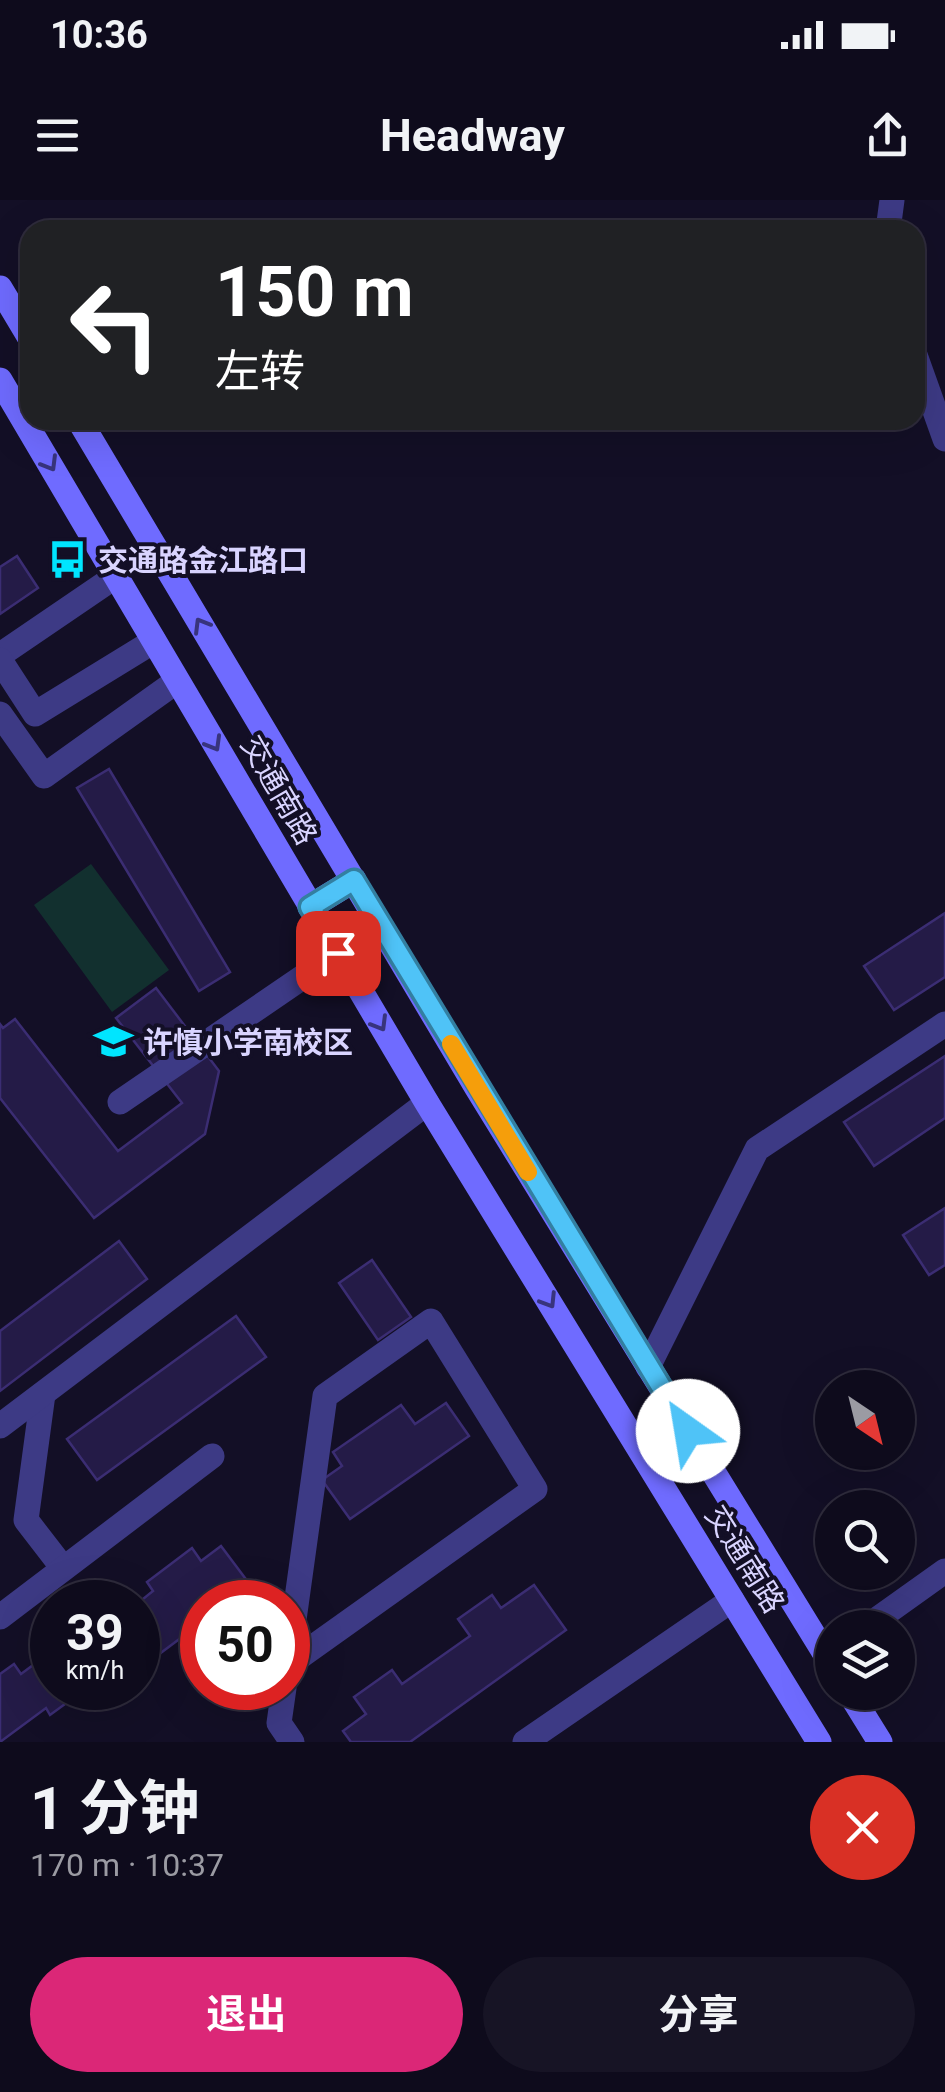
<!DOCTYPE html>
<html lang="zh">
<head>
<meta charset="utf-8">
<style>
	:root { --surface:#0e0b1c; --page:#171425; --text:#f1f3f6; --muted:#9b9ba3; --line:#2e2b3b; --accent:#db2777 }
	body { margin:0; font-family:Roboto,"Noto Sans SC",sans-serif; background:var(--page); color:var(--text); height:100vh; display:flex; flex-direction:column; font-size:38px; white-space:nowrap }
	* { box-sizing:border-box; margin:0 }
	p { font-size:32px; color:var(--muted) }
	.icon { flex:none; width:55px; height:55px; fill:none; stroke:currentColor; stroke-width:2; stroke-linecap:round; stroke-linejoin:round }
	.map { position:relative; height:1542px; overflow:hidden }
	.panel { display:flex; flex-direction:column; background:var(--surface); flex:1 }
	.panel>* { flex:none }
	.guide { position:absolute; left:20px; top:20px; width:905px; height:210px; border-radius:30px; box-shadow:0 10px 40px #0002,0 0 0 2px var(--line); background:#202124; color:#fff; overflow:hidden }
	.needle { width:65px; rotate:145deg }
	.controls { position:absolute; left:815px; top:1170px; display:grid; gap:20px }
	.controls a { display:grid; place-items:center; width:100px; height:100px; border-radius:50%; background:var(--surface); box-shadow:0 10px 40px #0002,0 0 0 2px var(--line); font-size:50px }
	.speed { position:absolute; left:30px; top:1380px; display:flex; gap:20px; font-size:50px; font-weight:700; text-align:center }
	.speed>* { display:grid; place-content:center; width:130px; height:130px; border-radius:50%; background:var(--surface); box-shadow:0 10px 40px #0002,0 0 0 2px var(--line); line-height:1 }
	.speed small { font-size:25px; font-weight:400 }
	.speed .limit { border:15px solid #d22; background:#fff; color:#111 }
	.pin { position:absolute; display:grid; place-items:center; width:85px; height:85px; color:#fff; margin:-42px; border-radius:20px; box-shadow:0 5px 15px #0006 }
	.me { position:absolute; width:110px; margin:-55px; rotate:328deg; stroke-linejoin:round; filter:drop-shadow(0 0 8px #0008) }
	.turn { display:flex; align-items:center; gap:35px; height:210px; padding:0 30px; font-size:45px }
	.turn .icon { width:130px; height:130px; stroke-width:2.5 }
	.turn b { display:block; font-size:70px; line-height:85px }
	.round { display:grid; place-items:center; flex:none; width:105px; height:105px; border-radius:52px; background:var(--page) }
	.headline { display:flex; align-items:center; justify-content:space-between; height:170px; padding:0 30px }
	h1 { font-size:60px; font-weight:700; line-height:75px }
	.button { display:flex; gap:20px; margin-top:auto; padding:20px 30px }
	.button a { flex:1; height:115px; border-radius:60px; background:var(--accent); color:#fff; font-size:40px; font-weight:700; line-height:115px; text-align:center }
	.button a+a { background:var(--page); color:var(--text) }
	.status { display:flex; justify-content:space-between; align-items:center; height:70px; padding:0 50px; background:var(--surface); direction:ltr }
	.status svg { height:28px; fill:currentColor }
	header { display:flex; justify-content:space-between; align-items:center; height:130px; padding:0 30px; background:var(--surface); font-size:45px; font-weight:700 }
	.map>svg:first-child { display:block }
</style>
</head>
<body>
<div class="status"><b>10:36</b><svg viewBox="0 0 49 12"><path d="M0 12V9h3v3zM5 12V6h3v6zM10 12V3h3v9zM15 12V0h3v12zM26 1h20v11H26zM47 4h2v5h-2z"/></svg></div>
<header><svg class="icon" aria-label="menu" viewBox="0 0 24 24"><path d="M4 6h16M4 12h16M4 18h16"/></svg>Headway<svg class="icon" aria-label="share" viewBox="0 0 24 24"><path d="M12 15V3M7 8l5-5 5 5M5 13v7h14v-7"/></svg></header>
<div class="map">
<svg width="945" height="1542" viewBox="0 0 945 1542">
	<rect width="100%" height="100%" fill="#130f26"/>
	<path fill="#12302f" d="M 91,664 L 169,770 L 112,812 L 34,705 Z"/>
	<g fill="#241b47" stroke="#3b2d73" stroke-width="2.5">
		<path d="M 17,356 L 38,388 L 0,414 L 0,367 Z"/>
		<path d="M 109,569 L 230,772 L 199,791 L 77,588 Z"/>
		<path d="M 945,713 L 945,777 L 894,810 L 864,766 Z"/>
		<path d="M 156,788 L 219,871 L 205,934 L 94,1018 L 0,898 L 0,824 L 3,828 L 15,819 L 118,951 L 182,903 L 116,818 Z"/>
		<path d="M 945,856 L 945,918 L 874,966 L 844,922 Z"/>
		<path d="M 945,1008 L 945,1065 L 929,1075 L 903,1035 Z"/>
		<path d="M 119,1041 L 147,1079 L 0,1191 L 0,1131 Z"/>
		<path d="M 372,1060 L 411,1117 L 378,1140 L 339,1083 Z"/>
		<path d="M 236,1116 L 266,1157 L 97,1280 L 67,1239 Z"/>
		<path d="M 446,1203 L 469,1236 L 350,1319 L 322,1280 L 342,1266 L 333,1252 L 401,1205 L 415,1224 Z"/>
		<path d="M 221,1346 L 251,1386 L 229,1402 L 202,1402 L 202,1422 L 154,1458 L 144,1445 L 138,1450 L 138,1403 L 153,1391 L 147,1382 L 192,1348 L 201,1361 Z"/>
		<path d="M 534,1385 L 566,1430 L 410,1542 L 351,1542 L 343,1531 L 366,1514 L 354,1497 L 392,1470 L 402,1484 L 470,1436 L 458,1419 L 492,1395 L 501,1408 Z"/>
		<path d="M 52,1451 L 52,1488 L 87,1488 L 50,1515 L 46,1508 L 0,1542 L 0,1474 L 14,1464 L 21,1474 Z"/>
	</g>
	<g fill="none" stroke-linecap="round" stroke-linejoin="round">
		<g stroke="#3d3a85" stroke-width="25">
			<path d="M 888,30 L 892,0"/>
			<path d="M 915,155 L 945,239"/>
			<path d="M 0,455 L 116,376"/>
			<path d="M 0,460 L 35,514 L 154,441"/>
			<path d="M 0,514 L 44,576 L 177,481"/>
			<path d="M 120,902 L 338,753"/>
			<path d="M 648,1167 L 757,949 L 945,824"/>
			<path d="M 43,1194 L 26,1320 L 63,1368"/>
			<path d="M 0,1226 L 427,903"/>
			<path d="M 0,1417 L 212,1256"/>
			<path d="M 865,1428 L 945,1371"/>
			<path d="M 288,1463 L 325,1196 L 431,1121 L 535,1289 L 288,1465"/>
			<path d="M 284,1488 L 279,1523 L 292,1542"/>
			<path d="M 525,1542 L 732,1400"/>
		</g>
		<g stroke="#6f6bff" stroke-width="25">
			<path d="M 0,88 L 30,138"/>
			<path d="M 0,180 L 427,903 L 819,1542"/>
			<path d="M 79,220 L 477,888 L 832,1465"/>
			<path d="M 310,707 L 354,680"/>
			<path d="M 849,1492 L 880,1542"/>
		</g>
	</g>
	<defs><path id="oneway-chevron" d="M-2-3.5L2.5 0L-2 3.5" fill="none" stroke-width="1.6" stroke-linecap="round" stroke-linejoin="round" transform="scale(2.5)"/></defs>
	<g stroke="#38347d">
		<use href="#oneway-chevron" transform="translate(50 264) rotate(59)"/>
		<use href="#oneway-chevron" transform="translate(201 425) rotate(-121)"/>
		<use href="#oneway-chevron" transform="translate(214 544) rotate(60)"/>
		<use href="#oneway-chevron" transform="translate(380 824) rotate(59)"/>
		<use href="#oneway-chevron" transform="translate(549 1101) rotate(58)"/>
	</g>
	<g fill="none" stroke-linecap="round" stroke-linejoin="round">
		<defs>
			<path id="route" d="M 338,753 L 310,707 L 354,680 L 688,1231"/>
		</defs>
		<use href="#route" stroke="#337fa1" stroke-width="25"/>
		<use href="#route" stroke="#4fc3f7" stroke-width="18"/>
		<path stroke="#f59e0b" stroke-width="18" d="M 451,844 L 528,972"/>
	</g>
	<defs>
		<symbol id="bus-bare" viewBox="-9 -9 18 18"><path d="M-5-6H5V4H4V6H2V4H-2V6H-4V4H-5ZM-3.5-4V0h7V-4ZM-3.5 1.2v1.5H-2V1.2ZM2 1.2v1.5H3.5V1.2Z" fill="#00e5ff" stroke="#130f26" stroke-width="2.5" paint-order="stroke"/></symbol>
		<symbol id="school-bare" viewBox="-9 -9 18 18"><path d="M0-5L7-2L0 1L-7-2ZM-4 1L0 2.5L4 1V4Q0 6-4 4Z" fill="#00e5ff" stroke="#130f26" stroke-width="2.5" paint-order="stroke"/></symbol>
	</defs>
	<g fill-rule="evenodd">
		<use href="#bus-bare" x="40" y="332" width="55" height="55"/>
		<use href="#school-bare" x="86" y="814" width="55" height="55"/>
	</g>
	<g text-anchor="middle" dominant-baseline="central" stroke-width="8" stroke-linejoin="round" paint-order="stroke">
		<g font-size="30" font-weight="bold" fill="#d9d4ff" stroke="#130f26" text-anchor="start">
			<text x="98" y="360">交通路金江路口</text>
			<text x="143" y="842">许慎小学南校区</text>
		</g>
		<g font-size="30" fill="#d9d4ff" stroke="#130f26">
			<text transform="translate(279 590) rotate(60)">交通南路</text>
			<text transform="translate(745 1359) rotate(58)">交通南路</text>
		</g>
	</g>
</svg>
<div class="controls">
<a><svg class="needle" viewBox="-14 -14 28 28"><path d="M0-13l5 13h-10z" fill="#e53935"/><path d="M0 13l5-13h-10z" fill="#9b9ba3"/></svg></a>
<a><svg class="icon" aria-label="search" viewBox="0 0 24 24"><circle cx="10" cy="10" r="6"/><path d="M15 15l6 6"/></svg></a>
<a><svg class="icon" aria-label="layers" viewBox="0 0 24 24"><path d="M12 4l9 5-9 5-9-5zM3 14l9 5 9-5"/></svg></a>
</div>
<div class="speed"><div>39<small>km/h</small></div><div class="limit">50</div></div>
<div class="pin" style="left:338px;top:753px;background:#d93025"><svg class="icon" aria-label="arrive" viewBox="0 0 24 24"><path d="M6 21V4h12l-3 4 3 4H6"/></svg></div>
<svg class="me" style="left:688px;top:1231px" viewBox="-20 -20 40 40"><circle r="19" fill="#fff"/><path d="M0-13L10 11 0 6-10 11z" fill="#4fc3f7"/></svg>
<div class="guide">
<div class="turn"><svg class="icon" aria-label="left" viewBox="0 0 24 24"><path d="M17 20v-9H6M10 6l-5 5 5 5"/></svg><div><b>150 m</b>左转</div></div>
</div>
</div>
<section class="panel">
<div class="headline"><div><h1>1 分钟</h1><p>170 m · 10:37</p></div><a class="round" style="background:#d93025;color:#fff"><svg class="icon" aria-label="close" viewBox="0 0 24 24"><path d="M6 6l12 12M18 6L6 18"/></svg></a></div>
<div class="button"><a>退出</a><a>分享</a></div>
</section>
</body>
</html>
